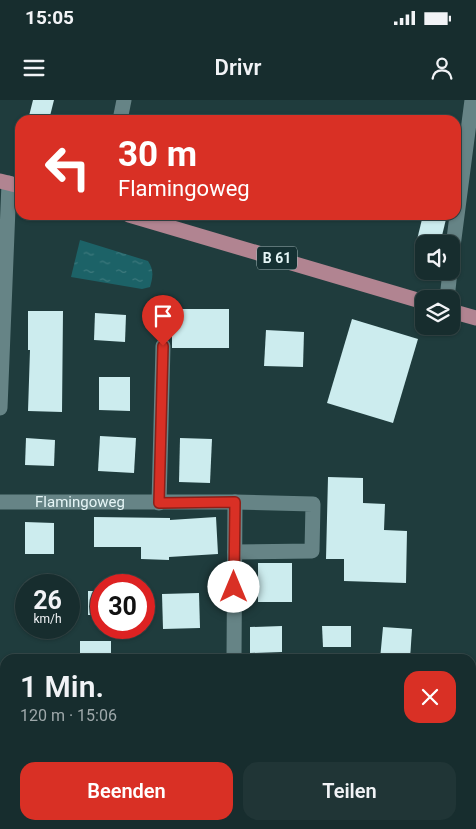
<!DOCTYPE html>
<html lang="de">
<head>
<meta charset="utf-8">
<style>
	:root { --surface:#172d2e; --page:#203536; --text:#f1f3f6; --muted:#9ea8aa; --line:#36494a; --accent:#d93025 }
	body { margin:0; font-family:Roboto,sans-serif; background:var(--page); color:var(--text); height:100vh; display:flex; flex-direction:column; font-size:19px; white-space:nowrap }
	* { box-sizing:border-box; margin:0 }
	p { font-size:16px; color:var(--muted) }
	.icon { flex:none; width:28px; height:28px; fill:none; stroke:currentColor; stroke-width:2; stroke-linecap:round; stroke-linejoin:round }
	.map { position:relative; flex:1; overflow:hidden }
	.drawer { position:absolute; left:0px; top:554px; width:476px; height:176px; display:flex; flex-direction:column; background:var(--surface); border-radius:15px 15px 0 0; box-shadow:0 1px 4px #0004,0 0 0 1px var(--line) }
	.drawer>* { flex:none }
	.top-card { position:absolute; left:15px; top:15px; width:446px; height:105px; border-radius:15px; box-shadow:0 1px 4px #0004,0 0 0 1px var(--line); background:#d93025; color:#fff; overflow:hidden }
	.buttons { position:absolute; left:415px; top:135px; display:grid; gap:10px }
	.buttons a { display:grid; place-items:center; width:45px; height:45px; border-radius:10px; background:var(--surface); box-shadow:0 1px 4px #0004,0 0 0 1px var(--line); font-size:25px }
	.speed { position:absolute; left:15px; top:474px; display:flex; gap:10px; font-size:25px; font-weight:700; text-align:center }
	.speed>* { display:grid; place-content:center; width:65px; height:65px; border-radius:50%; background:var(--surface); box-shadow:0 1px 4px #0004,0 0 0 1px var(--line); line-height:1 }
	.speed small { font-size:12px; font-weight:400 }
	.speed .limit { border:8px solid #d22; background:#fff; color:#111 }
	.pin { position:absolute; display:grid; place-items:center; width:42px; height:42px; color:#fff; margin:-51px -21px; border-radius:50% 50% 50% 0; rotate:-45deg; box-shadow:0 0 5px #0007 }
	.pin .icon { rotate:45deg }
	.me { position:absolute; width:55px; margin:-28px; rotate:0deg; stroke-linejoin:round; filter:drop-shadow(0 0 4px #0008) }
	.turn { display:flex; align-items:center; gap:18px; height:105px; padding:0 20px; font-size:22px }
	.turn .icon { width:65px; height:65px; stroke-width:2.5 }
	.turn b { display:block; font-size:35px; line-height:42px }
	.round { display:grid; place-items:center; flex:none; width:52px; height:52px; border-radius:15px; background:var(--page) }
	.overview { display:flex; align-items:center; justify-content:space-between; height:85px; padding:0 20px }
	h1 { font-size:30px; font-weight:600; line-height:38px }
	.button { display:flex; gap:10px; margin-top:auto; padding:10px 20px }
	.button a { flex:1; height:58px; border-radius:15px; background:var(--accent); color:#fff; font-size:20px; font-weight:600; line-height:58px; text-align:center }
	.button a+a { background:var(--page); color:var(--text) }
	.status { display:flex; justify-content:space-between; align-items:center; height:35px; padding:0 25px; background:var(--surface); direction:ltr }
	.status svg { height:14px; fill:currentColor }
	header { display:flex; justify-content:space-between; align-items:center; height:65px; padding:0 20px; background:var(--surface); font-size:22px; font-weight:600 }
	.map>svg:first-child { display:block }
</style>
</head>
<body>
<div class="status"><b>15:05</b><svg viewBox="0 0 49 12"><path d="M0 12V9h3v3zM5 12V6h3v6zM10 12V3h3v9zM15 12V0h3v12zM26 1h20v11H26zM47 4h2v5h-2z"/></svg></div>
<header><svg class="icon" aria-label="menu" viewBox="0 0 24 24"><path d="M4 6h16M4 12h16M4 18h16"/></svg>Drivr<svg class="icon" aria-label="person" viewBox="0 0 24 24"><circle cx="12" cy="8" r="4"/><path d="M4 21q1-7 8-7t8 7"/></svg></header>
<div class="map">
<svg width="476" height="729" viewBox="0 0 476 729">
	<defs>
		<pattern id="water-ripples" width="26" height="14" patternUnits="userSpaceOnUse" patternTransform="scale(1.25)"><rect width="26" height="14" fill="#1c6267"/><path d="M2 4q2-2 4 0t4 0M15 11q2-2 4 0t4 0" fill="none" stroke="#3d797d"/></pattern>
	</defs>
	<rect width="100%" height="100%" fill="#1f3c3d"/>
	<path fill="url(#water-ripples)" d="M 80,140 L 148,161 C 154,170 153,177 150,187 L 142,189 L 71,177 Z"/>
	<g fill="#ccecee">
		<path d="M 33,0 L 54,0 L 49,20 L 28,20 Z"/>
		<path d="M 423,115 L 447,115 L 440,144 L 416,144 Z"/>
		<rect x="172" y="209" width="57" height="39"/>
		<path d="M 28,211 L 63,211 L 62,312 L 28,311 L 30,250 L 28,250 Z"/>
		<path d="M 95,213 L 126,215 L 125,242 L 94,240 Z"/>
		<path d="M 352,219 L 418,239 L 393,323 L 327,303 Z"/>
		<path d="M 266,230 L 304,232 L 303,267 L 264,266 Z"/>
		<path d="M 99,277 L 130,277 L 130,311 L 99,310 Z"/>
		<path d="M 100,336 L 136,338 L 134,373 L 98,371 Z"/>
		<path d="M 26,338 L 55,340 L 54,366 L 25,365 Z"/>
		<path d="M 180,338 L 212,339 L 210,383 L 179,382 Z"/>
		<path d="M 328,377 L 363,378 L 363,403 L 385,404 L 384,430 L 407,431 L 406,483 L 344,481 L 344,459 L 326,459 Z"/>
		<path d="M 94,417 L 170,418 L 170,420 L 216,417 L 218,454 L 169,457 L 169,460 L 141,459 L 141,447 L 94,447 Z"/>
		<path d="M 25,422 L 54,423 L 54,454 L 25,454 Z"/>
		<rect x="258" y="463" width="34" height="39"/>
		<rect x="88" y="491" width="13" height="24"/>
		<path d="M 199,493 L 200,528 L 163,529 L 162,494 Z"/>
		<path d="M 282,526 L 282,552 L 250,553 L 250,527 Z"/>
		<path d="M 322,526 L 351,526 L 351,547 L 323,547 Z"/>
		<path d="M 383,527 L 412,529 L 410,559 L 380,559 Z"/>
		<rect x="80" y="541" width="31" height="18"/>
	</g>
	<g fill="none" stroke-linecap="round" stroke-linejoin="round">
		<g stroke="#668486" stroke-width="15">
			<path d="M 120,20 L 124,0"/>
			<path d="M 451,162 L 472,0"/>
			<path d="M 447,199 L 450,171"/>
			<path d="M 0,308 L 9,83"/>
			<path id="s1" d="M 0,402 L 235,402 L 313,404 L 312,451 L 235,452"/>
			<path d="M 159,403 L 163,246"/>
			<path d="M 234,559 L 235,402"/>
		</g>
		<g stroke="#b18491" stroke-width="15">
			<path d="M 0,81 L 20,86"/>
			<path d="M 129,115 L 424,202"/>
			<path d="M 451,211 L 476,218"/>
		</g>
	</g>
	<g fill="none" stroke-linecap="round" stroke-linejoin="round">
		<defs>
			<path id="route" d="M 163,246 L 159,403 L 235,402 L 234,487"/>
		</defs>
		<use href="#route" stroke="#8d1f18" stroke-width="12"/>
		<use href="#route" stroke="#d93025" stroke-width="9"/>
	</g>
	<g text-anchor="middle" dominant-baseline="central" stroke-width="5" stroke-linejoin="round" paint-order="stroke">
		<rect fill="#153133" stroke="#a7babc" stroke-width="1" x="257" y="146.5" width="40" height="23" rx="4"/>
		<g font-size="14" font-weight="bold" fill="#e5f5f6">
			<text x="277" y="158">B 61</text>
		</g>
		<g font-size="15" fill="#e5f5f6" stroke="#153133">
			<text stroke="none"><textPath href="#s1" startOffset="80">Flamingoweg</textPath></text>
		</g>
	</g>
</svg>
<div class="buttons">
<a><svg class="icon" aria-label="sound" viewBox="0 0 24 24"><path d="M4 9h4l5-4v14l-5-4H4zM17 9q2 3 0 6"/></svg></a>
<a><svg class="icon" aria-label="layers" viewBox="0 0 24 24"><path d="M12 4l9 5-9 5-9-5zM3 14l9 5 9-5"/></svg></a>
</div>
<div class="speed"><div>26<small>km/h</small></div><div class="limit">30</div></div>
<div class="pin" style="left:163px;top:246px;background:#d93025"><svg class="icon" aria-label="arrive" viewBox="0 0 24 24"><path d="M6 21V4h12l-3 4 3 4H6"/></svg></div>
<svg class="me" style="left:234px;top:487px" viewBox="-20 -20 40 40"><circle r="19" fill="#fff"/><path d="M0-13L10 11 0 6-10 11z" fill="#d93025"/></svg>
<div class="top-card">
<div class="turn"><svg class="icon" aria-label="left" viewBox="0 0 24 24"><path d="M17 20v-9H6M10 6l-5 5 5 5"/></svg><div><b>30 m</b>Flamingoweg</div></div>
</div>
<section class="drawer">
<div class="overview"><div><h1>1 Min.</h1><p>120 m · 15:06</p></div><a class="round" style="background:#d93025;color:#fff"><svg class="icon" aria-label="close" viewBox="0 0 24 24"><path d="M6 6l12 12M18 6L6 18"/></svg></a></div>
<div class="button"><a>Beenden</a><a>Teilen</a></div>
</section>
</div>
</body>
</html>
